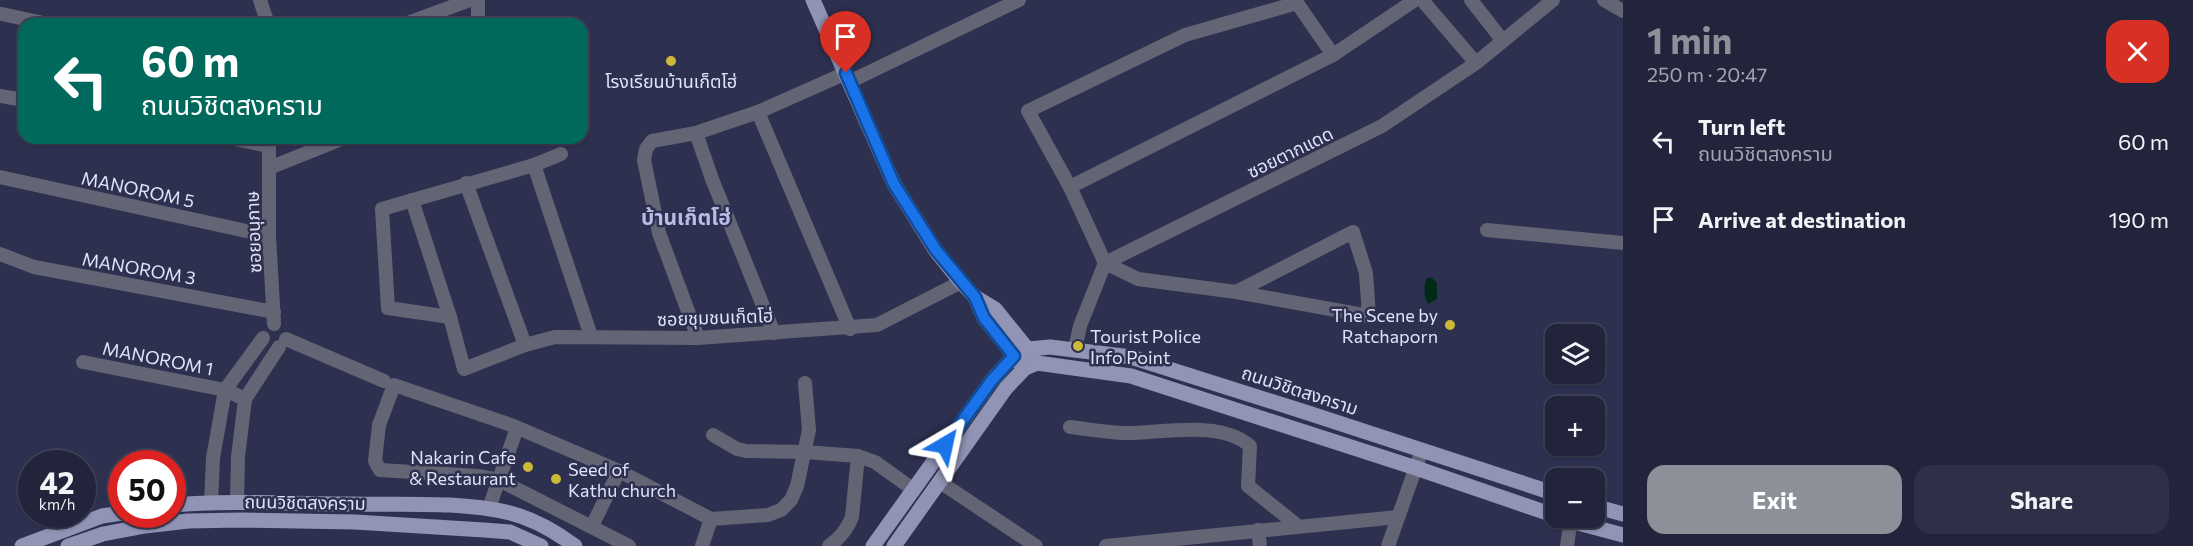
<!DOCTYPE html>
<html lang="en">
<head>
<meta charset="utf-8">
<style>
	:root { --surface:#22243c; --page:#2e3047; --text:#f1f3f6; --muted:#a2a4af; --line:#3f4156; --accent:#8c9099 }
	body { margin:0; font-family:Commissioner,"Noto Sans Thai",sans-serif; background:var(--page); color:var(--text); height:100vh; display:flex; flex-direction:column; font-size:22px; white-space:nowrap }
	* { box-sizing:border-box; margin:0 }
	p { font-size:20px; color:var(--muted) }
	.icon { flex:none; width:33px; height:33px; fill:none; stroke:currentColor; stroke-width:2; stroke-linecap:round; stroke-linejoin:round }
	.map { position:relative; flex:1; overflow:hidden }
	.side { display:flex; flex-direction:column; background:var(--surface); width:570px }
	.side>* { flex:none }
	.guide { position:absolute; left:18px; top:18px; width:570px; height:126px; border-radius:18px; box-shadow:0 2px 4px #0004,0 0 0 2px var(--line); background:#00695c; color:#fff; overflow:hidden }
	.fabs { position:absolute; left:1545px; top:324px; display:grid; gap:12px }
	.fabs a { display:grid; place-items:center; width:60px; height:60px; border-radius:12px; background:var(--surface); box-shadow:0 2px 4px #0004,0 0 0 2px var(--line); font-size:30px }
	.speed { position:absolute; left:18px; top:450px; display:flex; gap:12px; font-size:30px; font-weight:700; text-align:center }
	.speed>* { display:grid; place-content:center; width:78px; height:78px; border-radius:50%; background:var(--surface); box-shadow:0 2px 4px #0004,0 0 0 2px var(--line); line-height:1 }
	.speed small { font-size:15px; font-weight:400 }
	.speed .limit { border:9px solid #d22; background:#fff; color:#111 }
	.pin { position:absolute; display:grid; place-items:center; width:51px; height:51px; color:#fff; margin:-62px -26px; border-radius:50% 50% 50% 0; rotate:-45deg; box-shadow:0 0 6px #0007 }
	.pin .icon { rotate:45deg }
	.me { position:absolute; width:66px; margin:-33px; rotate:36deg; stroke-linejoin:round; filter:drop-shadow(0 0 4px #0008) }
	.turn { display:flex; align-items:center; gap:21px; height:126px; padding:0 24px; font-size:27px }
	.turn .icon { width:78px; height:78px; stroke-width:2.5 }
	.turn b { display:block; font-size:42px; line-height:51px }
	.round { display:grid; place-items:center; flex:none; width:63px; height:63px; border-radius:18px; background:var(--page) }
	.summary { display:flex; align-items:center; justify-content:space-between; height:102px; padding:0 24px }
	h1 { font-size:36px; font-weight:700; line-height:45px; color:var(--accent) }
	.primary-button { display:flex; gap:12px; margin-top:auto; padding:12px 24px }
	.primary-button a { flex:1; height:69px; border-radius:18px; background:var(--accent); color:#fff; font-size:24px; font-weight:700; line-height:69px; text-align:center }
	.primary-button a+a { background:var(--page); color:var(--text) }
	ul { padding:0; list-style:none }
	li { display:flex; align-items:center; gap:18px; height:78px; padding:0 24px }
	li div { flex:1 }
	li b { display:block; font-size:22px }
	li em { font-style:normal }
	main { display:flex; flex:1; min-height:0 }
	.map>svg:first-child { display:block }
</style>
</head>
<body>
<main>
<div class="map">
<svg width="1623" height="546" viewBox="0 0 1623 546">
	<rect width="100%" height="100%" fill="#2e3050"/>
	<path fill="#002a18" d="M 1427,278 L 1432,278 L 1437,283 L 1437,299 L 1428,304 C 1424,298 1423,285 1427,278 Z"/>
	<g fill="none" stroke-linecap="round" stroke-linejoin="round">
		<g stroke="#636575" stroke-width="14">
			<path d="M 260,0 L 268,24"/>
			<path d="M 1422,0 L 1476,63"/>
			<path d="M 1471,0 L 1503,41"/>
			<path d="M 1604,0 L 1623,11"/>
			<path d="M 2,14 L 48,24"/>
			<path d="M 405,24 L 470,0"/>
			<path d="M 478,24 L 478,0"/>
			<path d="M 849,82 L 1019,0"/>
			<path d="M 0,96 L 24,100"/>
			<path d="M 758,112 L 850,329"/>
			<path d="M 696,133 L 712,179 L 774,333"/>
			<path d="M 229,138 L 269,146"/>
			<path d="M 269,138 L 269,236 L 274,324"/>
			<path d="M 534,165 L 591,336"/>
			<path d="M 269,168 L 344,138"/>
			<path d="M 0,177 L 269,236"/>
			<path d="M 466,183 L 525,345"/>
			<path d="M 1070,187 L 1333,55 L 1415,0"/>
			<path d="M 412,200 L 450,317 L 464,369 L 525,345 L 555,337 L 698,338 L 877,325 L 961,282"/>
			<path d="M 1487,230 L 1623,243"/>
			<path d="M 0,254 L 34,267 L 274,312"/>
			<path d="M 1236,292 L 1353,232 L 1366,273 L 1369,316 L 1236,292 L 1138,279 L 1105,263 L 1070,187 L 1028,111 L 1185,35 L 1297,3 L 1333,55"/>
			<path d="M 450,317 L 388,308 L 382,209 L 534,165 L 561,154"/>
			<path d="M 698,338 L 659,233 L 644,160 L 646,149 L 652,141 L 696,133 L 758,112 L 846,73"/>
			<path d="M 286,339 L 384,381"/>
			<path d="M 1075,349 L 1080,326 L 1105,263 L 1382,126 L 1476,63 L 1553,0"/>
			<path d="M 83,362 L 225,390 L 245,399"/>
			<path d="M 1070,427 C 1087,429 1105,432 1122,433 C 1159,434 1220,419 1250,446 L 1248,486 L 1298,526"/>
			<path d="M 713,435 L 737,449 L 746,451 L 805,452 L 858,456 L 852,517 C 847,530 840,538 829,546"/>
			<path d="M 858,456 L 875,462 L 914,490"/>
			<path d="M 940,482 L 1036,546"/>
			<path d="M 237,502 L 238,457 L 245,399 L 279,347"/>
			<path d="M 211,503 L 213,458 L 225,390 L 263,338"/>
			<path d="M 489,508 L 517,428"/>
			<path d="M 592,526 L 619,471"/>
			<path d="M 1258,530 L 1260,546"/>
			<path d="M 629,546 L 499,480 L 478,476 L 380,470 L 375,461 L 379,425 L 394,385 L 511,425 L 619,471 L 711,519 L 768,515 L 781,510 L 791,500 L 797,486 L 809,430 L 805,383"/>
			<path d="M 702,546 L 711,519"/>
			<path d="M 1106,546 L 1398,517"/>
			<path d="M 1388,546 L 1422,450"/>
			<path d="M 1567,546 L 1571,518"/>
		</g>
		<g stroke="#9194b5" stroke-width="15">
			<path d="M 813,0 L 894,184 L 936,251 L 961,282 L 975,297 L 995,309 L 1033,356"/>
			<path d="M 975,297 L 984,318 L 1020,363"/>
			<path d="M 172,505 C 232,500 291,504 351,504 C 403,505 459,501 510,513 C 534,519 556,532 575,546"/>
			<path d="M 1594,506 L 1623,514"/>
			<path d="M 1559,518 L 1623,535"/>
			<path d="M 22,546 L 102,516 L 122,513"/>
			<path d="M 68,546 L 103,534 L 145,526 L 188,521 L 241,520 L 355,522 L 484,530 L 510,532 L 541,546"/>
			<path d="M 873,546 L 992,380 L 1014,356 L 1028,349 L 1050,347 L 1131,357 L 1305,412 L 1556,494"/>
			<path d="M 894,546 L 1006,388 L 1025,368 L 1037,363 L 1131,376 L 1416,468 L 1556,516"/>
		</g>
	</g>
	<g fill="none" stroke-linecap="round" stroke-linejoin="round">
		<defs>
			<path id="route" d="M 846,73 L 894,184 L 936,250 L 975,297 L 984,318 L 1014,356 L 992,380 L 945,445"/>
		</defs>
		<use href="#route" stroke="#114b97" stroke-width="15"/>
		<use href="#route" stroke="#1a73e8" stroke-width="10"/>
	</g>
	<g fill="#cdb938" stroke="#2e3050" stroke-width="2">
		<circle cx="671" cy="61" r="6"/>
		<circle cx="1450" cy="325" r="6"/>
		<circle cx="1078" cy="346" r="6"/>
		<circle cx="528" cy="467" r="6"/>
		<circle cx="556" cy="479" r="6"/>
	</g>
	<g text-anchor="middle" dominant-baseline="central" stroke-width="5" stroke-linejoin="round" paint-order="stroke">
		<g font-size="18" fill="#e0e2f7" stroke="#2e3050" text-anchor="end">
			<text x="671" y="81" text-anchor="middle">โรงเรียนบ้านเก็ตโฮ่</text>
			<text x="1438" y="315">The Scene by<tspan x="1438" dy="21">Ratchaporn</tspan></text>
			<text x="1090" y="336" text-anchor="start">Tourist Police<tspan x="1090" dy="21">Info Point</tspan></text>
			<text x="516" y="457">Nakarin Cafe<tspan x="516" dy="21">&amp; Restaurant</tspan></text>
			<text x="568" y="469" text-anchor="start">Seed of<tspan x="568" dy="21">Kathu church</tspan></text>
		</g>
		<g font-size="18" fill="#e0e2f7" stroke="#2e3050">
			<text transform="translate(1290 152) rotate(-26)">ซอยตากแดด</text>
			<text transform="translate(138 189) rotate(12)">MANOROM 5</text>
			<text transform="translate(253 232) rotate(-92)">ซอยอนุภาษ</text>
			<text transform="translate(139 268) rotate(10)">MANOROM 3</text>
			<text transform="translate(715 317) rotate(-2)">ซอยชุมชนเก็ตโฮ่</text>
			<text transform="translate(158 358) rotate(11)">MANOROM 1</text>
			<text transform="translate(1300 390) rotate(18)">ถนนวิชิตสงคราม</text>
			<text transform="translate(305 502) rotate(1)">ถนนวิชิตสงคราม</text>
		</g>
		<g font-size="21" font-weight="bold" fill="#b9bde5" stroke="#2e3050">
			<text x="686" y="216">บ้านเก็ตโฮ่</text>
		</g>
	</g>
</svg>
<div class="fabs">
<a><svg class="icon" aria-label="layers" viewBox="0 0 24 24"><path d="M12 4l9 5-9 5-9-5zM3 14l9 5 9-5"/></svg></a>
<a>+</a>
<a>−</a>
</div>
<div class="speed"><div>42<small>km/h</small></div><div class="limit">50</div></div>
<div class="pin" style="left:846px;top:73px;background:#d93025"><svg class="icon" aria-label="arrive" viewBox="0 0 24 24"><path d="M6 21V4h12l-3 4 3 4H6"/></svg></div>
<svg class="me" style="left:945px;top:445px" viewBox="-20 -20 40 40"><path d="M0-17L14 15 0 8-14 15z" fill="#1a73e8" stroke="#fff" stroke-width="4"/></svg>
<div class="guide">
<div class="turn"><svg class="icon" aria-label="left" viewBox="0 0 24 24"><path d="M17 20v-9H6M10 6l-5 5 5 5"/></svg><div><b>60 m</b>ถนนวิชิตสงคราม</div></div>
</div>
</div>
<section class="side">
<div class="summary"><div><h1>1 min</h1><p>250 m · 20:47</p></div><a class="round" style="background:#d93025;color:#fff"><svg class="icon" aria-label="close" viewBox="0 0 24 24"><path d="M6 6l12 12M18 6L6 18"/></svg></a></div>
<ul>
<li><svg class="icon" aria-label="left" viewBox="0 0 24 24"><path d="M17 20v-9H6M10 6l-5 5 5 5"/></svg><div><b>Turn left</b><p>ถนนวิชิตสงคราม</p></div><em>60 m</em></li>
<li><svg class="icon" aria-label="arrive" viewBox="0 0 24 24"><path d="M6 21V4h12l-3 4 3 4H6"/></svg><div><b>Arrive at destination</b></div><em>190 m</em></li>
</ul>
<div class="primary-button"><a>Exit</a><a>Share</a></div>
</section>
</main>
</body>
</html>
